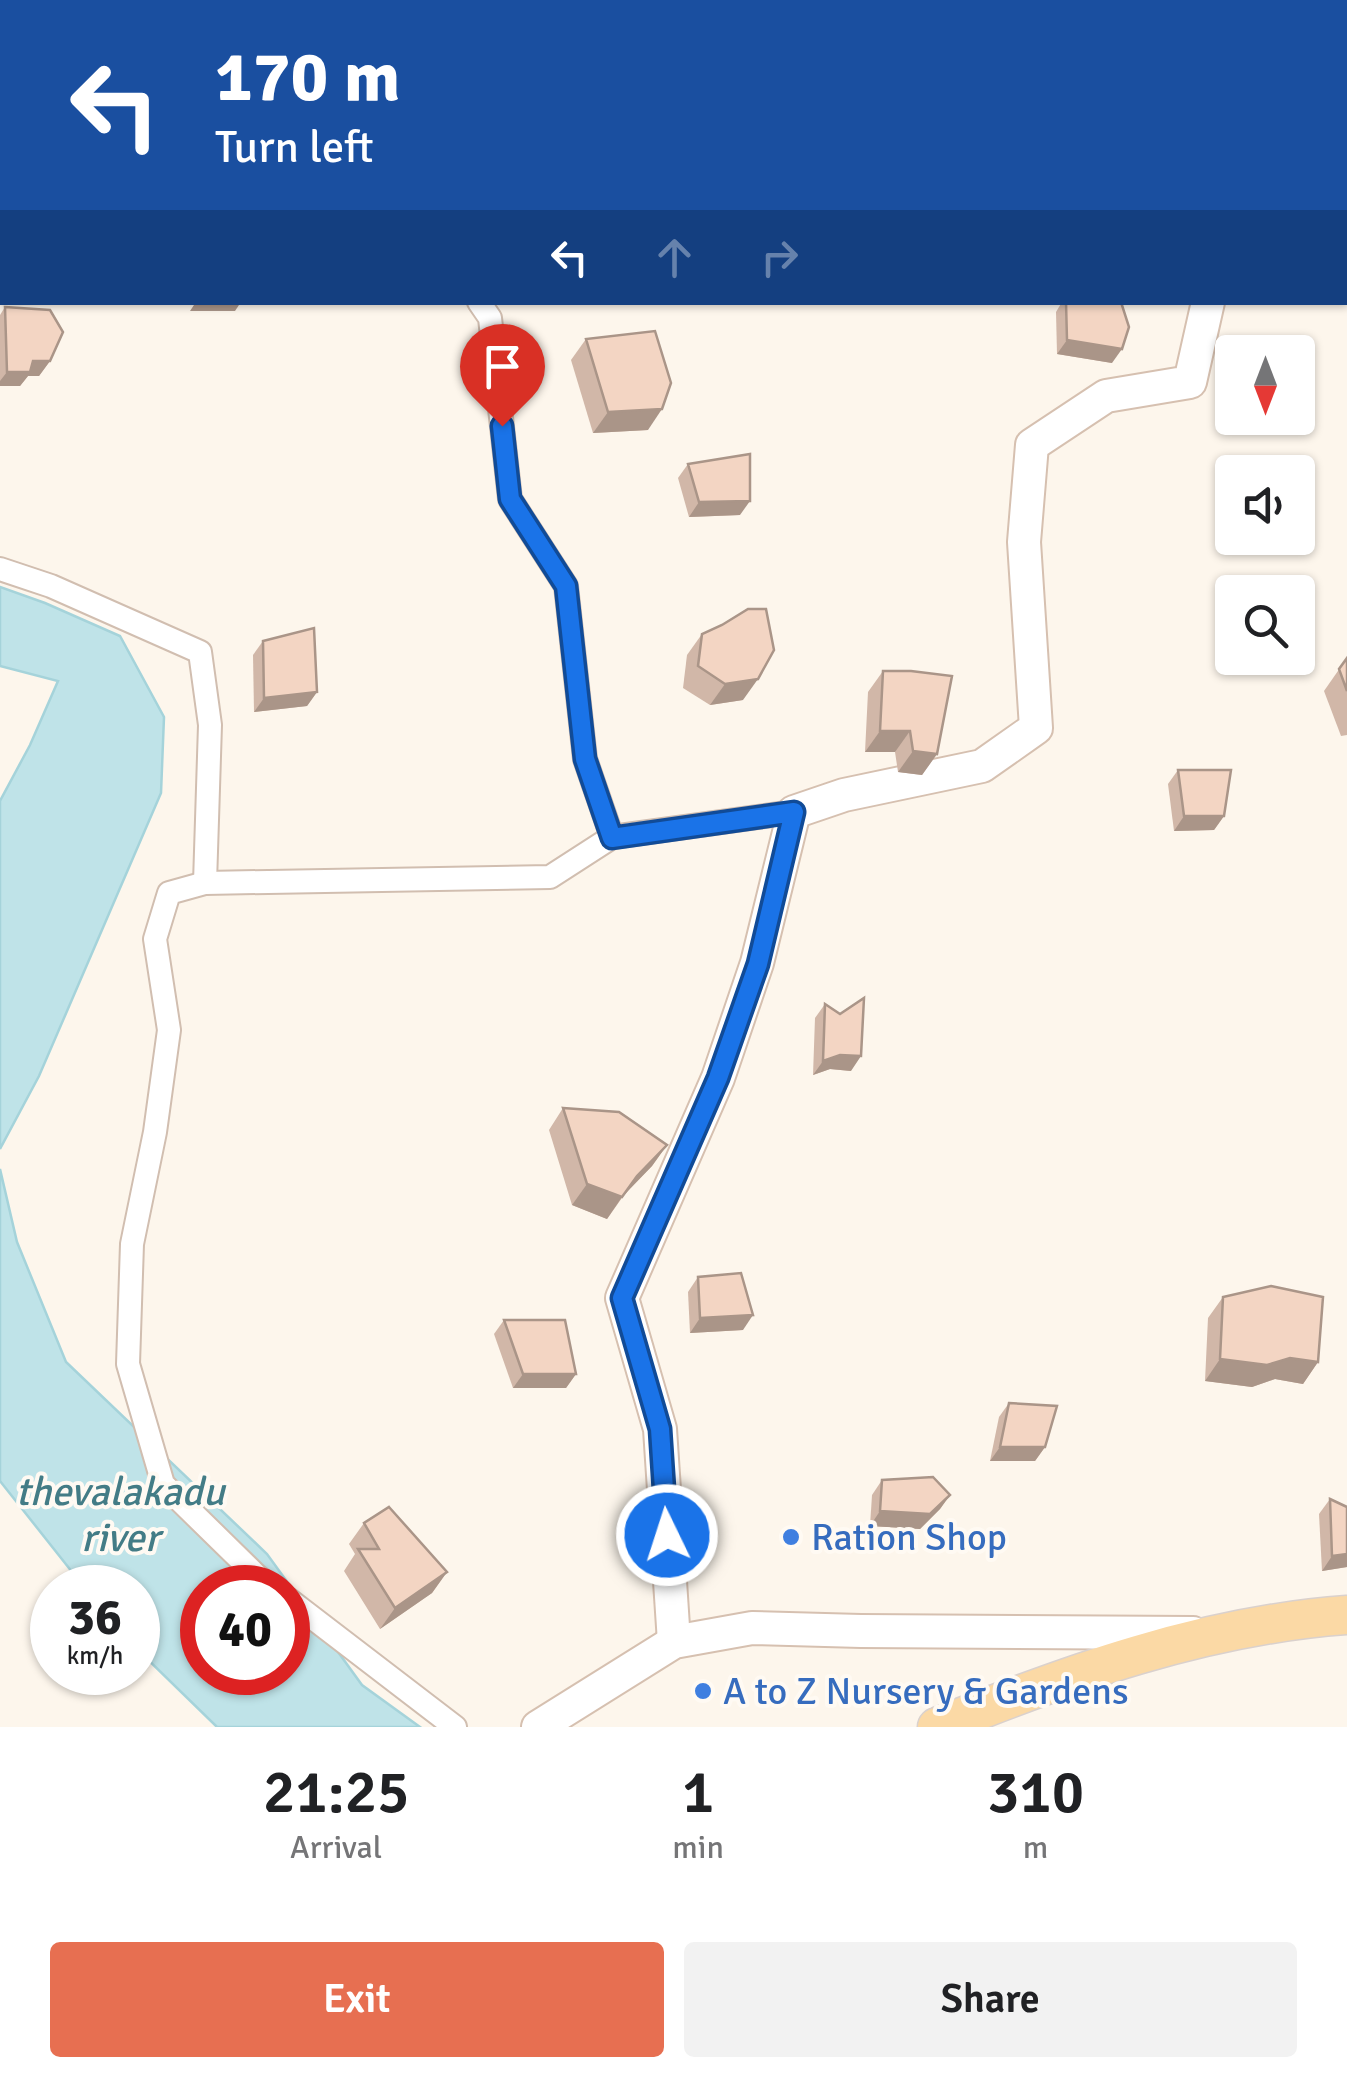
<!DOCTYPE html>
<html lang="en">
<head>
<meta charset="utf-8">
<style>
	:root { --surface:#fff; --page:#f2f2f2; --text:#202124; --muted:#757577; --accent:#e76f51 }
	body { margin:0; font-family:Signika,sans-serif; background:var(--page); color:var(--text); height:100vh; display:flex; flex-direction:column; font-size:38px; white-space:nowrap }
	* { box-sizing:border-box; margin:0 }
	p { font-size:32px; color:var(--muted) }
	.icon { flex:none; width:55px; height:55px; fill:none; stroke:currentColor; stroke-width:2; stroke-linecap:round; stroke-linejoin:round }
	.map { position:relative; height:1727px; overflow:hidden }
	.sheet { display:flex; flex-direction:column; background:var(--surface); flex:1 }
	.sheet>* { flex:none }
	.top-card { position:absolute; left:0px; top:0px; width:1348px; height:305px; box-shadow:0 2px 8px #0004; background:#1a4fa0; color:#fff; overflow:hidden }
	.needle { width:65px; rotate:180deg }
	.fabs { position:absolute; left:1215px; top:335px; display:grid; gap:20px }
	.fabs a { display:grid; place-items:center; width:100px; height:100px; border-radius:10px; background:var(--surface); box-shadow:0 2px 8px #0004; font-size:50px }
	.speed { position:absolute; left:30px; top:1565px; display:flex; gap:20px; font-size:50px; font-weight:700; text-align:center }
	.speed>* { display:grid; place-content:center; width:130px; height:130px; border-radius:50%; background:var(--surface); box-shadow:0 2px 8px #0004; line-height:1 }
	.speed small { font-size:25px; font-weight:400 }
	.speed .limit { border:15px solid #d22; background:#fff; color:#111 }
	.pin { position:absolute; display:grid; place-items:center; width:85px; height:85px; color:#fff; margin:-102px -42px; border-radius:50% 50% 50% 0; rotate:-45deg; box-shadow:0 0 10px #0007 }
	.pin .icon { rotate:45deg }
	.me { position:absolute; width:110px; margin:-55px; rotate:356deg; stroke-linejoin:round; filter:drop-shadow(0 0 8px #0008) }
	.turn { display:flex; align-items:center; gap:35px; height:210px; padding:0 50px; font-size:45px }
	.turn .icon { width:130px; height:130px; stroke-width:2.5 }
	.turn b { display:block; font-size:70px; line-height:85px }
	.lanes { display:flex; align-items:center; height:95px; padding:0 50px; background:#0003; justify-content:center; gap:50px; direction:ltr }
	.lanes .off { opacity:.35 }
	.eta { display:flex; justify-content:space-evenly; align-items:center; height:170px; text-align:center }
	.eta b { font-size:60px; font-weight:600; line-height:70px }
	.cta { display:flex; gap:20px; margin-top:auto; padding:20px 50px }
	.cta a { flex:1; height:115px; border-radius:10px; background:var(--accent); color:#fff; font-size:40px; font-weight:600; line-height:115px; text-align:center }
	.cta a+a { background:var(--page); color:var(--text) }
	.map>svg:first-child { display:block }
</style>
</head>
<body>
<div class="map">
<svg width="1347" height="1727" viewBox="0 0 1347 1727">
	<rect width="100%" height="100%" fill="#fdf6ec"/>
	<g fill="#bfe3e8" stroke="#a5d3da" stroke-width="2.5" fill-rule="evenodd">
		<path d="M 0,587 L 45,603 L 120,636 L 164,717 L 161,793 L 39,1076 L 0,1149 L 0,801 L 30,745 L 58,681 L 0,666 Z"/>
		<path d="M 0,1169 L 17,1242 L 66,1362 L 267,1554 L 362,1685 L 420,1727 L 217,1727 L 138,1650 L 138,1588 L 84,1587 L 0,1481 ZM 202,1588 L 288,1588 L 288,1672 L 202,1672 Z"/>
	</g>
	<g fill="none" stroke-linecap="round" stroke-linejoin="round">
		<defs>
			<g id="street">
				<path d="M 52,0 L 53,2"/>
				<path d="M 479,302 L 490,318 L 510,499 L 566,586 L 585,759 L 612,837"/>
				<path d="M 0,569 L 51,586 L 200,652 L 210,725 L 205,883"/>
				<path d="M 272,1588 L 257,1576 L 163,1484 L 128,1364 L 132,1244 L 155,1132 L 169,1030 L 155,939 L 169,893 L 205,883 L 550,877 L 612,837 L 794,812"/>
				<path d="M 288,1599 L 455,1727"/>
			</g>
			<g id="secondary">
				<path d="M 1345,117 L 1347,117"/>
				<path d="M 674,1642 L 660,1429 L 622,1298 L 718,1078 L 757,963 L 794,812 L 844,795 L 982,766 L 1036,728 L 1024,542 L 1032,445 L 1106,396 L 1190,382 L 1208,302"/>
				<path d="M 538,1727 L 674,1642 L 752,1628 L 861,1631 L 1193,1633"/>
			</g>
			<path id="primary" d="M 937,1727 C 1068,1674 1205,1625 1347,1615"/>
		</defs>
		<use href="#street" stroke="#d1beb0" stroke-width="26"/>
		<use href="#secondary" stroke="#d6c0b0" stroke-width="36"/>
		<use href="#primary" stroke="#dad1cd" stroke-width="41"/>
		<use href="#street" stroke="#fff" stroke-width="22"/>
		<use href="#secondary" stroke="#fff" stroke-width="32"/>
		<use href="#primary" stroke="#fbd9a5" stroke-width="38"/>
	</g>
	<g fill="#d1b7a8">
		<path d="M 1062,302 L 1121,302 L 1112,363 L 1057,354 L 1056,312 Z"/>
		<path d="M 5,307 L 50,361 L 39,376 L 28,376 L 20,386 L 0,386 L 0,315 Z"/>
		<path d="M 586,339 L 648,430 L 593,433 L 571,360 Z"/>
		<path d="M 688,464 L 740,515 L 689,517 L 678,478 Z"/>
		<path d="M 702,634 L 743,700 L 710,705 L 683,688 L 687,655 Z"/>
		<path d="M 263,641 L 317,692 L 307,706 L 254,712 L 253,655 Z"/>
		<path d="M 1347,658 L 1347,735 L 1341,736 L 1324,691 Z"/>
		<path d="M 883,671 L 937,754 L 922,775 L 898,772 L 895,752 L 865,752 L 868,692 Z"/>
		<path d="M 1178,770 L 1224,816 L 1214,830 L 1174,831 L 1168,784 Z"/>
		<path d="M 825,1004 L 851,1071 L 830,1069 L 813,1075 L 815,1018 Z"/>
		<path d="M 563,1108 L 667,1145 L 652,1166 L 624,1195 L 607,1219 L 572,1205 L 549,1130 Z"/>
		<path d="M 698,1277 L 743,1330 L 690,1333 L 688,1292 Z"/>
		<path d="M 1223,1297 L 1318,1362 L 1303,1384 L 1275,1379 L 1252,1387 L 1205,1381 L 1208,1318 Z"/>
		<path d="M 504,1320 L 576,1374 L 566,1388 L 513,1388 L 494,1334 Z"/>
		<path d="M 1009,1403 L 1045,1447 L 1035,1461 L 990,1461 L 999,1417 Z"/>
		<path d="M 882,1480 L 950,1495 L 940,1509 L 920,1529 L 870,1526 L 872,1495 Z"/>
		<path d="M 1330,1499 L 1347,1507 L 1347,1567 L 1322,1571 L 1319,1514 Z"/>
		<path d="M 364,1523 L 447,1572 L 432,1593 L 380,1629 L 344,1571 L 355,1554 L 349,1544 Z"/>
	</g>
	<g fill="#aa9588">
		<path d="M 196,302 L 241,302 L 235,311 L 190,311 Z"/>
		<path d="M 1067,340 L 1122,349 L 1112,363 L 1057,354 Z"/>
		<path d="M 33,361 L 50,361 L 39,376 L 28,376 L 20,386 L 0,386 L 0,381 L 7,372 Z"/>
		<path d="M 662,409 L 648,430 L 593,433 L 608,412 Z"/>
		<path d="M 750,501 L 740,515 L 689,517 L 699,502 Z"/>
		<path d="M 758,679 L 743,700 L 710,705 L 725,684 Z"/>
		<path d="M 317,692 L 307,706 L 254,712 L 264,698 Z"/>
		<path d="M 880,731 L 910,731 L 895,752 L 865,752 Z"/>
		<path d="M 913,751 L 937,754 L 922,775 L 898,772 Z"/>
		<path d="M 1184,816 L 1224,816 L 1214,830 L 1174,831 Z"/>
		<path d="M 840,1055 L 861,1056 L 851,1071 L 830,1069 L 813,1075 L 823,1061 Z"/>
		<path d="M 667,1145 L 652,1166 L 622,1197 L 637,1176 Z"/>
		<path d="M 587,1184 L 622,1197 L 607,1219 L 572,1205 Z"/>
		<path d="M 753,1315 L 743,1330 L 690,1333 L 700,1318 Z"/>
		<path d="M 1290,1358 L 1318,1362 L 1303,1384 L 1275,1379 L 1252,1387 L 1205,1381 L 1220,1359 Z"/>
		<path d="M 523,1374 L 576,1374 L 566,1388 L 513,1388 Z"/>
		<path d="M 1000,1447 L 1045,1447 L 1035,1461 L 990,1461 Z"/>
		<path d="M 950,1495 L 940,1509 L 920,1529 L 870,1526 L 880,1511 Z"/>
		<path d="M 1347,1554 L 1347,1567 L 1322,1571 L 1332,1556 Z"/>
		<path d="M 447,1572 L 432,1593 L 380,1629 L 395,1608 Z"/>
	</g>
	<g fill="#f3d5c3" stroke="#aa9588" stroke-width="2.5">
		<path d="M 1230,0 L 1248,0 L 1248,2 L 1227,2 Z"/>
		<path d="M 1066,302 L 1121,302 L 1129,327 L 1122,349 L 1067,340 Z"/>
		<path d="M 5,307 L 50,310 L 63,332 L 50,361 L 33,361 L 30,372 L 7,372 Z"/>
		<path d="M 655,331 L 671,383 L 662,409 L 608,412 L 586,339 Z"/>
		<path d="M 750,454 L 750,501 L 699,502 L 688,464 Z"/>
		<path d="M 748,609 L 766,609 L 774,650 L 758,679 L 725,684 L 698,666 L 702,634 L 722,625 Z"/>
		<path d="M 314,628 L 317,692 L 264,698 L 263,641 Z"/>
		<path d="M 1347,658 L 1347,691 L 1339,669 Z"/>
		<path d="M 883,671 L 911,671 L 952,676 L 937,754 L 913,751 L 910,731 L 880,731 Z"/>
		<path d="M 1178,770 L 1231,770 L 1224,816 L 1184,816 Z"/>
		<path d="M 864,998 L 861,1056 L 840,1055 L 823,1061 L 825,1004 L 840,1014 Z"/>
		<path d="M 563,1108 L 619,1112 L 667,1145 L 637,1176 L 622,1197 L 587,1184 Z"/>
		<path d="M 741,1273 L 753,1315 L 700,1318 L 698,1277 Z"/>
		<path d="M 1271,1286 L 1323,1297 L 1318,1362 L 1290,1358 L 1267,1365 L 1220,1359 L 1223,1297 Z"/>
		<path d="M 504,1320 L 565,1320 L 576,1374 L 523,1374 Z"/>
		<path d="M 1009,1403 L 1057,1406 L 1045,1447 L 1000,1447 Z"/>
		<path d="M 933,1477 L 950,1495 L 930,1514 L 880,1511 L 882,1480 Z"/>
		<path d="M 1330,1499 L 1347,1507 L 1347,1554 L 1332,1556 Z"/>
		<path d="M 389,1507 L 447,1572 L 395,1608 L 358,1549 L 379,1549 L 364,1523 Z"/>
	</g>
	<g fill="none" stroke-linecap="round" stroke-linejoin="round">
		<defs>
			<path id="route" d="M 502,426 L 510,499 L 566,586 L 585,759 L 612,838 L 794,812 L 758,964 L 718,1078 L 622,1298 L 660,1429 L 667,1535"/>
		</defs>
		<use href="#route" stroke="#114b97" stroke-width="25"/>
		<use href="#route" stroke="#1a73e8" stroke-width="18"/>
	</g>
	<g fill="#3f7fe0" stroke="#fffaf3" stroke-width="4">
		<circle cx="791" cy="1537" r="10"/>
		<circle cx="703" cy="1691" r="10"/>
	</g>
	<g text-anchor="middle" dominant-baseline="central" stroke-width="8" stroke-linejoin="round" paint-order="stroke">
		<g font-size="38" fill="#366cbe" stroke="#fffaf3" text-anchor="start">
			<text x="811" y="1537">Ration Shop</text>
			<text x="723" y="1691">A to Z Nursery &amp; Gardens</text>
		</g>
		<g font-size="40" font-style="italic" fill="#437c86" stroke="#fffaf3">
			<text x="120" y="1492">thevalakadu<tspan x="120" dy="46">river</tspan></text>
		</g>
	</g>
</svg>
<div class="fabs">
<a><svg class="needle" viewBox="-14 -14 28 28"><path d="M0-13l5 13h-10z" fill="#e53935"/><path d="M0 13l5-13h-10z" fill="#757577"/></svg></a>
<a><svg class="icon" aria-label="sound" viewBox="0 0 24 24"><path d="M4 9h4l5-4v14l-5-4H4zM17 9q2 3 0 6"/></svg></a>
<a><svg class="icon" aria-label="search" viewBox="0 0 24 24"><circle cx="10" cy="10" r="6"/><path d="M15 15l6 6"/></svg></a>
</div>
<div class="speed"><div>36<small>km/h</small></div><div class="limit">40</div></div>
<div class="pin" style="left:502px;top:426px;background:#d93025"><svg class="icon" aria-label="arrive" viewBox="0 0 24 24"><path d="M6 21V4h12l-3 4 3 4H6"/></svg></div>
<svg class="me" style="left:667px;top:1535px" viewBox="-20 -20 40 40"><circle r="17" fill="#1a73e8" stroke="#fff" stroke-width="3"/><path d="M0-11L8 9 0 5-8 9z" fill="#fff"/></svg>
<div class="top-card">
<div class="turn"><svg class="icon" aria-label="left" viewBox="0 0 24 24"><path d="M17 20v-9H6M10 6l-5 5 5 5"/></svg><div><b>170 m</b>Turn left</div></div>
<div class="lanes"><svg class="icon" aria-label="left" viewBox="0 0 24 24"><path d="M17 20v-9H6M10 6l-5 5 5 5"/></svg><svg class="icon off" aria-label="ahead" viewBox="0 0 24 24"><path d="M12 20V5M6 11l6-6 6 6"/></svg><svg class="icon off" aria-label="right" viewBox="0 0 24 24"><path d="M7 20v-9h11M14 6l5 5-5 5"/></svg></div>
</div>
</div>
<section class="sheet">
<div class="eta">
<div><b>21:25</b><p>Arrival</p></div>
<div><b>1</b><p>min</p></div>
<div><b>310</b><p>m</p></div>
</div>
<div class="cta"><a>Exit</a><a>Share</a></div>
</section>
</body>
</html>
